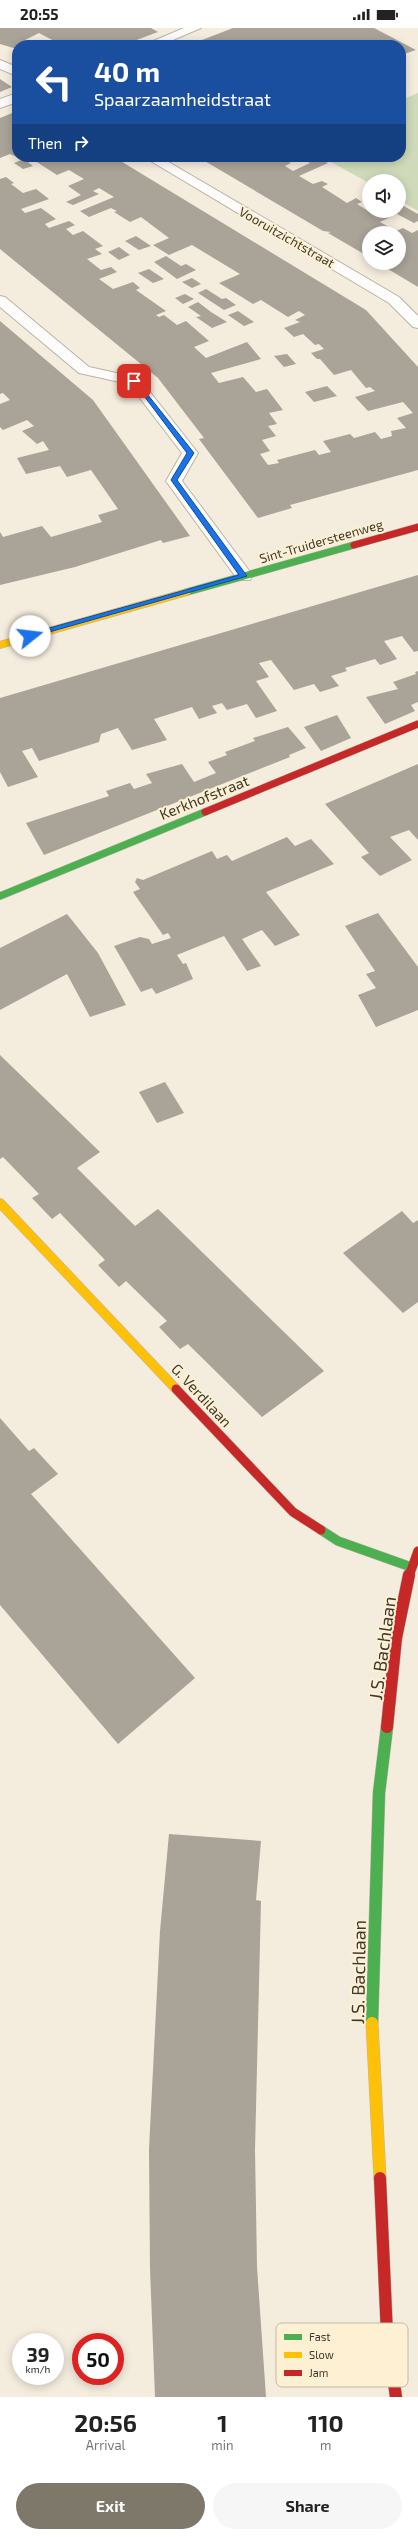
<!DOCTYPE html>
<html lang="en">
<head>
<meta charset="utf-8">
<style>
	:root { --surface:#fff; --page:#f6f6f6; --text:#222; --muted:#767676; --accent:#7e786b }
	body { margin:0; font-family:"Exo 2",sans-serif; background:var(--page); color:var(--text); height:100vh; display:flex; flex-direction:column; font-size:15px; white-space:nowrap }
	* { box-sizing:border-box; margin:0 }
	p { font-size:13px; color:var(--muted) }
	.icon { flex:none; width:22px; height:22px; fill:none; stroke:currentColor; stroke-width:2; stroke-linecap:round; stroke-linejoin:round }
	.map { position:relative; height:2369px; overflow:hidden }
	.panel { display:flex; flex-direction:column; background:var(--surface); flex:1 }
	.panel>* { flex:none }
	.banner { position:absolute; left:12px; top:12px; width:394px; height:122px; border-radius:16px; box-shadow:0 2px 10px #0003; background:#1a4fa0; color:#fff; overflow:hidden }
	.tools { position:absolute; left:362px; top:146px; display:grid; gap:8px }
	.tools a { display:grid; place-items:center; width:44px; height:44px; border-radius:50%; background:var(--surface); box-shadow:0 2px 10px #0003; font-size:20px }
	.speed { position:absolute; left:12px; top:2305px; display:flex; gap:8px; font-size:20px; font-weight:700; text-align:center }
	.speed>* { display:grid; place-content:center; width:52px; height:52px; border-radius:50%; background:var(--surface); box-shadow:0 2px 10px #0003; line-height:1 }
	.speed small { font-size:10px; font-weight:400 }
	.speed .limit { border:6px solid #d22; background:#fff; color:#111 }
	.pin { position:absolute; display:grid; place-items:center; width:34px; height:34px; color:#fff; margin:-17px; border-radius:8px; box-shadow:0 2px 6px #0006 }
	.me { position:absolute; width:44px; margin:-22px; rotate:74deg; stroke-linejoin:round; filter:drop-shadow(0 0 3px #0008) }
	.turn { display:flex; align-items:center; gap:14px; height:84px; padding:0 16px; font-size:18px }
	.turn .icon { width:52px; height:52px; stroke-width:2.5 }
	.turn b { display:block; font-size:28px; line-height:34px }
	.then { display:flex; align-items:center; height:38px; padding:0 16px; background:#0003; gap:8px; font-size:15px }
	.eta { display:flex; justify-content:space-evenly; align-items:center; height:68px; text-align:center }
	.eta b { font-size:24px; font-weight:700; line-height:28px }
	.primary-button { display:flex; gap:8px; margin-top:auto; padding:8px 16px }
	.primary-button a { flex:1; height:46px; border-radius:24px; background:var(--accent); color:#fff; font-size:16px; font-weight:700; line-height:46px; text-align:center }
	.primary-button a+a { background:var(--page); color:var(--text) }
	.status { display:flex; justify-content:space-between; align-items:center; height:28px; padding:0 20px; background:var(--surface); direction:ltr }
	.status svg { height:11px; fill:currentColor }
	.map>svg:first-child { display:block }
</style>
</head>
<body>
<div class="status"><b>20:55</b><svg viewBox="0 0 49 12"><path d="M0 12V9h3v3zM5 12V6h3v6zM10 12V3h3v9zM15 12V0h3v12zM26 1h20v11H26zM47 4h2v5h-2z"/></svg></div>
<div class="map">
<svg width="418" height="2369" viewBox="0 0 418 2369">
	<rect width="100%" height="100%" fill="#f4ecdd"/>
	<path fill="#cedab9" d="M 418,65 L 418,183 L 399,172 L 399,153 L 369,153 L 369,155 L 322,129 L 401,129 L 401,72 Z"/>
	<g fill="#aaa398">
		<path d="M 0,0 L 151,0 L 158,4 L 123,17 L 50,17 L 56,14 L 39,5 L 23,13 L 31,17 L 17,17 L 17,21 L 0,16 Z"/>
		<path d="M 233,0 L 374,0 L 416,22 L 401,27 L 401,17 L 377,17 L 372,15 L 365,17 L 189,17 Z"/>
		<path d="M 0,51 L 12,59 L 0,64 Z"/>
		<path d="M 17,83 L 17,114 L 13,116 L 17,118 L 17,129 L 10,126 L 0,130 L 0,90 Z"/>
		<path d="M 29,129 L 114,129 L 366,282 L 418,339 L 418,442 L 290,477 L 292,480 L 258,490 L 199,411 L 204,410 L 158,350 L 0,221 L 0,151 L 6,149 L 14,155 L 11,156 L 23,165 L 36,161 L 49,171 L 21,181 L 25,185 L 41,180 L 56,191 L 45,196 L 49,200 L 69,193 L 75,197 L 66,201 L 73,207 L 83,203 L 103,218 L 95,221 L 102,226 L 87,231 L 101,242 L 111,239 L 117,244 L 99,251 L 113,261 L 133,254 L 140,260 L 136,262 L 166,283 L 156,287 L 159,289 L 164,287 L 177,297 L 186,293 L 209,313 L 194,319 L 206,330 L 247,314 L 261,331 L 211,345 L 219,355 L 243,349 L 256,364 L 267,361 L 283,382 L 269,385 L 277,396 L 268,398 L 276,408 L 262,412 L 270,423 L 260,426 L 268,437 L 279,435 L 277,432 L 315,422 L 319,427 L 331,424 L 323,413 L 350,406 L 354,410 L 375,404 L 381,411 L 392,408 L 391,403 L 406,400 L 397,390 L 413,385 L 403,374 L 368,383 L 355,369 L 375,363 L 370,359 L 366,360 L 351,342 L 334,347 L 320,331 L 317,331 L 311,325 L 324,321 L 319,316 L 315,317 L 303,306 L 294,309 L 284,300 L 300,294 L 295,292 L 305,287 L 299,283 L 288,289 L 261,272 L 253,276 L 219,255 L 240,246 L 192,217 L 169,227 L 153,217 L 169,210 L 141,189 L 130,194 L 114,184 L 117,183 L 111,180 L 89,189 L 80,183 L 114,169 L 99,160 L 93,163 L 99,166 L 73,177 L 66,174 L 81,167 L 68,158 L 84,151 L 69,142 L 57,147 Z"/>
		<path d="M 198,129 L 280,129 L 291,135 L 285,138 L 293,143 L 310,135 L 301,131 L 318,129 L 328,135 L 299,148 L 313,156 L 322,153 L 328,156 L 322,159 L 347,175 L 356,170 L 362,174 L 357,176 L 368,183 L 399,183 L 400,176 L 418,186 L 418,193 L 414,195 L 397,186 L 380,194 L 396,203 L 403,200 L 412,205 L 418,202 L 418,259 L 378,235 L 399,235 L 399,205 L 369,205 L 369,229 L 328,205 L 331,204 L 323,203 Z"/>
		<path d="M 24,131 L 33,138 L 23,141 L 14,135 Z"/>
		<path d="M 136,208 L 151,218 L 139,222 L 125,213 Z"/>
		<path d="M 119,219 L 130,227 L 119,232 L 108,224 Z"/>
		<path d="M 166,228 L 181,238 L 186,236 L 196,242 L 177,251 L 154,234 Z"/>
		<path d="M 149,241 L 164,251 L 153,255 L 138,245 Z"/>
		<path d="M 192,250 L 201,256 L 192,260 L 182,254 Z"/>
		<path d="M 206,261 L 222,271 L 226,270 L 236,277 L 224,282 L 198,265 Z"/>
		<path d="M 185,266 L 194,271 L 183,276 L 175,270 Z"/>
		<path d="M 198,274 L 211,284 L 227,294 L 212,300 L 196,289 L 201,288 L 188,279 Z"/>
		<path d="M 238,283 L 254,294 L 244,298 L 228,287 Z"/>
		<path d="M 0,293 L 93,372 L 190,508 L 163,515 L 161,512 L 75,539 L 0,557 L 0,504 L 3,509 L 42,498 L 51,509 L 102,494 L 98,487 L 118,481 L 91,442 L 67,449 L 60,438 L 26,446 L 17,430 L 49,422 L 43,413 L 37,416 L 22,403 L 34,398 L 27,392 L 3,402 L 0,399 L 0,376 L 10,372 L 3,365 L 0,366 Z"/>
		<path d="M 287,326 L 296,336 L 284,339 L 274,328 Z"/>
		<path d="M 327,358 L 337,368 L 314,374 L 305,364 Z"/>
		<path d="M 418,547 L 418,623 L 414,624 L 402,608 L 384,613 L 397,631 L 380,637 L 375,631 L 345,640 L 347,643 L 331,648 L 339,658 L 320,664 L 314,656 L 294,662 L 271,632 L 259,635 L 269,649 L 256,653 L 277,683 L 256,690 L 247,676 L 227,682 L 222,675 L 212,678 L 217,685 L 199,691 L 192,679 L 154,691 L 167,712 L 132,722 L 118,700 L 101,706 L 99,714 L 39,733 L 32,720 L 22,723 L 38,749 L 8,759 L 0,744 L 0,670 Z"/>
		<path d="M 418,643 L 418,674 L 411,677 L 415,683 L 385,696 L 366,669 L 398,661 L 393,654 L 416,646 L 415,644 Z"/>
		<path d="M 337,687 L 351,710 L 321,723 L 304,699 Z"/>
		<path d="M 288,699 L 306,720 L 289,727 L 290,729 L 44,827 L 26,795 L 109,768 L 106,763 L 130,755 L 134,761 L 152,755 L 146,746 L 182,736 L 194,754 L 216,745 L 208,734 L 227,727 L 225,724 L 255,713 L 253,710 Z"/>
		<path d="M 418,736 L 418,812 L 409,802 L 390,809 L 412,832 L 380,848 L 361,829 L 369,825 L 325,776 Z"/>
		<path d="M 287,809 L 295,818 L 311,811 L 334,836 L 266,864 L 300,907 L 275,918 L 262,902 L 242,911 L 261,938 L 247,943 L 224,908 L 177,927 L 183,936 L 186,935 L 193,951 L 156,966 L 152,960 L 141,964 L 114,918 L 140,909 L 149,911 L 152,916 L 171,910 L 168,905 L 163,907 L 133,864 L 140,861 L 135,854 L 137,850 L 143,852 L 212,823 L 217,831 L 227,827 L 232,833 Z"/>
		<path d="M 378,885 L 418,939 L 418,982 L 376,999 L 358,967 L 376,960 L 366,946 L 375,943 L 345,898 Z"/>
		<path d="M 67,886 L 98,925 L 126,977 L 90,989 L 67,946 L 0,982 L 0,920 Z"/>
		<path d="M 0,1027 L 100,1124 L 77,1140 L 135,1198 L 158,1181 L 324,1343 L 262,1389 L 188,1316 L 180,1321 L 159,1299 L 167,1293 L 126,1253 L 119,1259 L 98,1237 L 105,1232 L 60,1185 L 52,1191 L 32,1170 L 39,1166 L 3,1129 L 0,1131 Z"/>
		<path d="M 165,1054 L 184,1085 L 157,1095 L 139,1064 Z"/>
		<path d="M 402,1183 L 413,1195 L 418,1192 L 418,1274 L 403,1285 L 343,1225 Z"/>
		<path d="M 0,1390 L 29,1423 L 34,1420 L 58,1446 L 31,1466 L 195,1650 L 118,1716 L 0,1577 Z"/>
		<path d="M 169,1806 L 261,1813 L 256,1872 L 261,1873 L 255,2122 L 257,2239 L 266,2369 L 155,2369 L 150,2241 L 149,2121 L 160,1903 Z"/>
	</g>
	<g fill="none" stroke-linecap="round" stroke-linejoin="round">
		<defs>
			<g id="street">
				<path d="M 184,0 L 201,0 L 161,17 L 144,17 Z"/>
				<path d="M 0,32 L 17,39 L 17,48 L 0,41 Z"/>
				<path d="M 17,65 L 17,74 L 0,80 L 0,71 Z"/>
				<path d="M 144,129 L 160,129 L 399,269 L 418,288 L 418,300 L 413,299 L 389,275 Z"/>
				<path d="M 0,268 L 5,269 L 89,339 L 139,350 L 198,425 L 182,453 L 250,544 L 252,548 L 250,552 L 238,552 L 166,453 L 182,425 L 129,356 L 79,345 L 0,279 Z"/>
			</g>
			<g id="fast-far2">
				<path d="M 187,564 L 354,517"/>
				<path d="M 0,868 L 205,784"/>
			</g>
			<path id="fast-far1" d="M 321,1502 L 338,1513 L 411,1539"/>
			<path id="fast" d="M 372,1995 L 379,1765 L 387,1699"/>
			<path id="slow-far2" d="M 0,617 L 187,564"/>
			<path id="slow-far1" d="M 0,1175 L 176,1361"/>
			<path id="slow" d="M 372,1995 L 380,2150"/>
			<g id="jam-far2">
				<path d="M 354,517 L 418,499"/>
				<path d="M 205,784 L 418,696"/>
			</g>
			<g id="jam-far1">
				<path d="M 176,1361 L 293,1484 L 321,1502"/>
				<path d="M 409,1548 L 418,1523"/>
			</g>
			<g id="jam">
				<path d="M 387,1699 L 396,1610 L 409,1547"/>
				<path d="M 380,2150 L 387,2307 L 396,2369"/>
			</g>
		</defs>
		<use href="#street" stroke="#bab4a8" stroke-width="2"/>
		<use href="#fast-far2" stroke="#bab4a8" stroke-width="8"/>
		<use href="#fast-far1" stroke="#bab4a8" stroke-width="10"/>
		<use href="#fast" stroke="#bab4a8" stroke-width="13"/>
		<use href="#slow-far2" stroke="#bab4a8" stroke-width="8"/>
		<use href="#slow-far1" stroke="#bab4a8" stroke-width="10"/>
		<use href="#slow" stroke="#bab4a8" stroke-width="13"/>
		<use href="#jam-far2" stroke="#bab4a8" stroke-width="8"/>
		<use href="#jam-far1" stroke="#bab4a8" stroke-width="10"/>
		<use href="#jam" stroke="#bab4a8" stroke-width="13"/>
		<use href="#street" fill="#fdfcfa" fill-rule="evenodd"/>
		<use href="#fast-far2" stroke="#4caf50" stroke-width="7"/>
		<use href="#fast-far1" stroke="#4caf50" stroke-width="9"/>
		<use href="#fast" stroke="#4caf50" stroke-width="12"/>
		<use href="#slow-far2" stroke="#ffc107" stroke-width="7"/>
		<use href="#slow-far1" stroke="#ffc107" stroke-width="9"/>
		<use href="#slow" stroke="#ffc107" stroke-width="12"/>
		<use href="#jam-far2" stroke="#c62828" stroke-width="7"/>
		<use href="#jam-far1" stroke="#c62828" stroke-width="9"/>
		<use href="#jam" stroke="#c62828" stroke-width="12"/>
	</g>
	<path fill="#1a73e8" stroke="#114b97" d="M 132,352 L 136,352 L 194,425 L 177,452 L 247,548 L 28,610 L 28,606 L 239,547 L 171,452 L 187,425 Z"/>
	<g text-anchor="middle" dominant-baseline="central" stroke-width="4" stroke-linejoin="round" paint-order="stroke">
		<g font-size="13" fill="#3e392e" stroke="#fef0d3">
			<text transform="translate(287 209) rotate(30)">Vooruitzichtstraat</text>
			<text transform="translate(321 513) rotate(-16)">Sint-Truidersteenweg</text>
		</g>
		<g font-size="15" fill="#3e392e" stroke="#fef0d3">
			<text transform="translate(204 769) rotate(-22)">Kerkhofstraat</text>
			<text transform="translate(202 1367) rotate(47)">G. Verdilaan</text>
		</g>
		<g font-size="18" fill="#3e392e" stroke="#fef0d3">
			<text transform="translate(382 1620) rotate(-82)">J.S. Bachlaan</text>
			<text transform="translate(358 1944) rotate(-89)">J.S. Bachlaan</text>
		</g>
	</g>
	<rect x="276" y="2295" width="132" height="64" rx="6" fill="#fef0d3" stroke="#c4b9a2" stroke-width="1"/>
	<rect x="284" y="2306" width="18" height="6" fill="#4caf50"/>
	<rect x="284" y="2324" width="18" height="6" fill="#ffc107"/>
	<rect x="284" y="2342" width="18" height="6" fill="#c62828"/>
	<g font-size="11" fill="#3e392e">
		<text x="309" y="2313">Fast</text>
		<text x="309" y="2331">Slow</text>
		<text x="309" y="2349">Jam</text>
	</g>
</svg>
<div class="tools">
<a><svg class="icon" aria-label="sound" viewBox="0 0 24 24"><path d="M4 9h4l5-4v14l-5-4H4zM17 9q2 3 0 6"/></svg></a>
<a><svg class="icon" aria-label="layers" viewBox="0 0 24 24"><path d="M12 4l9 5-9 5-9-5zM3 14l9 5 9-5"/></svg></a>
</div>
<div class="speed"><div>39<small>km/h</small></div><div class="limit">50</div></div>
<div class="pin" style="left:134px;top:353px;background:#d93025"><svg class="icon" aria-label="arrive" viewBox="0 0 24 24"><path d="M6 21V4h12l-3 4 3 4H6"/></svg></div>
<svg class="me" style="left:30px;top:608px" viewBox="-20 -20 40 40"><circle r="19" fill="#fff"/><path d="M0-13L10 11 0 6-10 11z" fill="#1a73e8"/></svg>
<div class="banner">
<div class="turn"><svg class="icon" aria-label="left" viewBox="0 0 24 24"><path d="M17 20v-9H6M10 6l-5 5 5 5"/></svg><div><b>40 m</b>Spaarzaamheidstraat</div></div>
<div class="then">Then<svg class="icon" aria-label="right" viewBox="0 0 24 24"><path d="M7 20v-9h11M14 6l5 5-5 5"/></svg></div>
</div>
</div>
<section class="panel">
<div class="eta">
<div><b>20:56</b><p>Arrival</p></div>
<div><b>1</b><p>min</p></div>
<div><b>110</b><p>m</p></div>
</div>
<div class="primary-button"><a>Exit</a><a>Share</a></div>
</section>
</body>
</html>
